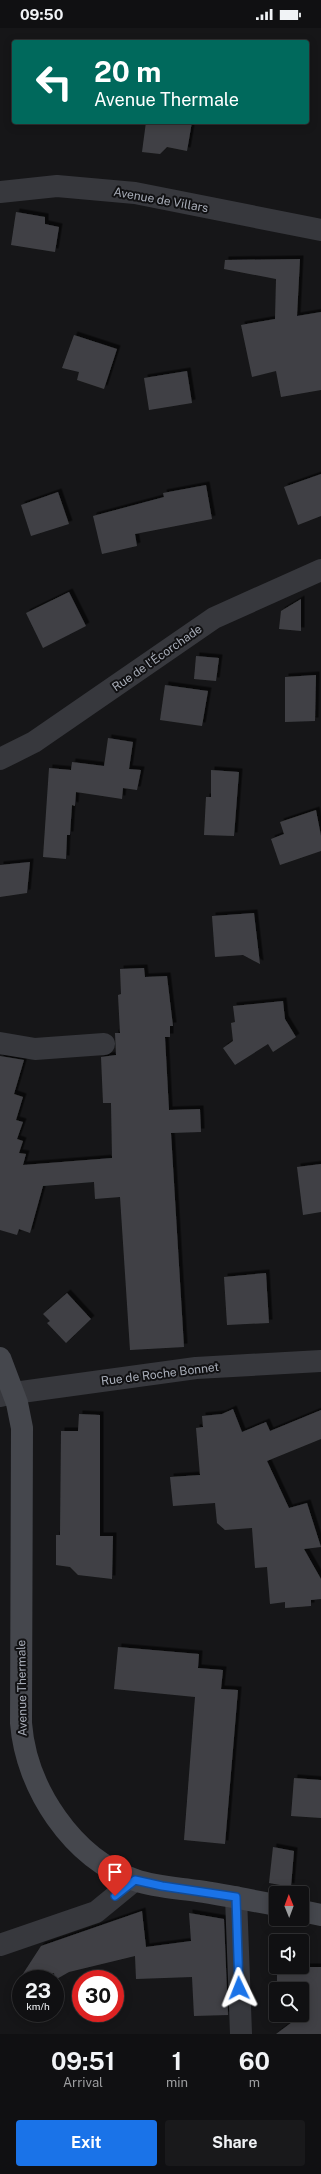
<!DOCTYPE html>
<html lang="en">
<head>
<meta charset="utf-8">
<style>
	:root { --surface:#101012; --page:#19191b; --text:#f1f3f6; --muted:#9c9d9f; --line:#303032; --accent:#1a73e8 }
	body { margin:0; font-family:"Public Sans",sans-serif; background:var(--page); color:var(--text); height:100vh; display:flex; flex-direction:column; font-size:15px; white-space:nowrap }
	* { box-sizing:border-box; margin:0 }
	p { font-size:13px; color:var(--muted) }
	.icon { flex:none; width:22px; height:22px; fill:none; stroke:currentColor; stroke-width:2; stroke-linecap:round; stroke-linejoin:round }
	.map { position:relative; height:2006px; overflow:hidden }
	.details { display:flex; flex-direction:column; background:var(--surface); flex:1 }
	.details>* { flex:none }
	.top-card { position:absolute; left:12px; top:12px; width:297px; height:84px; border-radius:4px; box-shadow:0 2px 10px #0003,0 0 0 1px var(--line); background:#00695c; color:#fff; overflow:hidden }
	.needle { width:26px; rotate:359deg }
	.buttons { position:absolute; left:269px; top:1858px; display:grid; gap:8px }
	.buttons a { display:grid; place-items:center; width:40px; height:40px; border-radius:4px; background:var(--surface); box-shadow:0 2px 10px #0003,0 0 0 1px var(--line); font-size:20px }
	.speed { position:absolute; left:12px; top:1942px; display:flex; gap:8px; font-size:20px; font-weight:700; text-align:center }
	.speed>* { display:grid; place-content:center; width:52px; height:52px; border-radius:50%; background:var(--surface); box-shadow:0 2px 10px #0003,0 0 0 1px var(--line); line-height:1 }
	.speed small { font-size:10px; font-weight:400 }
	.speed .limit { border:6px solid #d22; background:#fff; color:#111 }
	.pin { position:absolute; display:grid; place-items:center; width:34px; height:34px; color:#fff; margin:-41px -17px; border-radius:50% 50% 50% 0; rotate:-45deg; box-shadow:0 0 4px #0007 }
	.pin .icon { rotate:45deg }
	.me { position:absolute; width:44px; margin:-22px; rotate:358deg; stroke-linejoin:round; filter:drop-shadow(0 0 3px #0008) }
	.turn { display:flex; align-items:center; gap:14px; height:84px; padding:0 16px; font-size:18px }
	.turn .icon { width:52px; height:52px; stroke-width:2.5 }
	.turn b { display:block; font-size:28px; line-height:34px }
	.eta { display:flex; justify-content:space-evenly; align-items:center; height:68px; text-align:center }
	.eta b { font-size:24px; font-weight:700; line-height:28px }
	.action { display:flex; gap:8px; margin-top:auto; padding:8px 16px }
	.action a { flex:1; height:46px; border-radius:4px; background:var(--accent); color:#fff; font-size:16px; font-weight:700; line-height:46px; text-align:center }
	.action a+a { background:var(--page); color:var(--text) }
	.status { display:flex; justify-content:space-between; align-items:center; height:28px; padding:0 20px; background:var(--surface); direction:ltr }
	.status svg { height:11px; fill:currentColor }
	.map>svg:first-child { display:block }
</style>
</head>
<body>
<div class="status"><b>09:50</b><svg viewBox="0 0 49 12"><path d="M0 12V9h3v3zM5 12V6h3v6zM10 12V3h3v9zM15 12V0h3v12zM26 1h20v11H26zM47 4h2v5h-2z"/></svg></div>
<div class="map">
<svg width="321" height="2006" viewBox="0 0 321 2006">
	<defs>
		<filter id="shadow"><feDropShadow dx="3.5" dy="-3.5" stdDeviation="0" flood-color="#0009"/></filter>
	</defs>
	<rect width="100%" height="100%" fill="#161618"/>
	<g fill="#404145" filter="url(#shadow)">
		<path d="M 146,94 L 192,94 L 187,123 L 167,119 L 160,126 L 142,124 Z"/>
		<path d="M 16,184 L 45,189 L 45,196 L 59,199 L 55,224 L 11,217 Z"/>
		<path d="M 300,231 L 297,288 L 321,284 L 321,362 L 281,369 L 276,343 L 252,349 L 241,297 L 275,291 L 276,251 L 224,241 L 225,232 Z"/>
		<path d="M 74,307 L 117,321 L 104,361 L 77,352 L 79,344 L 62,340 Z"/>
		<path d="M 187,343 L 192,375 L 149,382 L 144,350 Z"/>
		<path d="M 321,446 L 321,488 L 298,497 L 284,459 Z"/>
		<path d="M 206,457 L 212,491 L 135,506 L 137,518 L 102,526 L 93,488 L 164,469 L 163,465 Z"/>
		<path d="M 58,464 L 69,496 L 31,508 L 21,477 Z"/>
		<path d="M 69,564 L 86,598 L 43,620 L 26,585 Z"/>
		<path d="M 301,571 L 301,603 L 279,601 L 281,583 Z"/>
		<path d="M 196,628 L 219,630 L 216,653 L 194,651 Z"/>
		<path d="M 316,647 L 315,693 L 285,694 L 285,649 Z"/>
		<path d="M 165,657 L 208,663 L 202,698 L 160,692 Z"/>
		<path d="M 108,710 L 133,714 L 129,741 L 141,742 L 137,762 L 123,760 L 122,771 L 76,764 L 75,778 L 72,777 L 70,807 L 67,807 L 66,831 L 43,829 L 49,740 L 71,742 L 72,734 L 104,738 Z"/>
		<path d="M 211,742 L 239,744 L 234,808 L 204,807 L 206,769 L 211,769 Z"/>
		<path d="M 316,782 L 321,808 L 321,823 L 280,837 L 271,811 L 284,806 L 280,794 Z"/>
		<path d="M 30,834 L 27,865 L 0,869 L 0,837 Z"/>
		<path d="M 254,885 L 260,936 L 243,927 L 215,929 L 212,888 Z"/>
		<path d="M 144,940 L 145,949 L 167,948 L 173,998 L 170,998 L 170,1009 L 165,1009 L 169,1082 L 200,1081 L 201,1104 L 171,1105 L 184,1319 L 130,1322 L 120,1169 L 95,1171 L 94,1154 L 43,1158 L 30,1205 L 19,1201 L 17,1207 L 0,1202 L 0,1028 L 24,1032 L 14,1066 L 23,1069 L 16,1092 L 23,1094 L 17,1111 L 23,1113 L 19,1125 L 26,1126 L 23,1137 L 112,1130 L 111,1075 L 103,1075 L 101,1029 L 116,1027 L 115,1005 L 120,1005 L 118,967 L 121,966 L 120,941 Z"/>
		<path d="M 283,973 L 285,991 L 296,1009 L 273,1024 L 268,1016 L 235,1037 L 223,1020 L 233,1013 L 231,995 L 235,994 L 233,978 Z"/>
		<path d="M 321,1136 L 321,1184 L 303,1187 L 297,1139 Z"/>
		<path d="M 266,1245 L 269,1295 L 227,1297 L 224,1249 Z"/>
		<path d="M 67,1265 L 91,1291 L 66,1315 L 47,1295 L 50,1293 L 43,1286 Z"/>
		<path d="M 233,1381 L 242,1404 L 266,1394 L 270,1403 L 321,1382 L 321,1411 L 267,1433 L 289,1480 L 307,1475 L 321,1519 L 304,1521 L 321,1551 L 321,1571 L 311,1572 L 311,1578 L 285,1580 L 285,1574 L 270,1576 L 267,1539 L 255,1540 L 252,1500 L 225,1502 L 217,1495 L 215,1475 L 173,1478 L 170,1449 L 200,1447 L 196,1400 L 203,1399 L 202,1388 L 222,1386 Z"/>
		<path d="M 79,1386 L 100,1387 L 100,1508 L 113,1508 L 112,1551 L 78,1547 L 70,1539 L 56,1537 L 56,1507 L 60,1507 L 61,1403 L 78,1403 Z"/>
		<path d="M 118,1619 L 199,1626 L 198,1640 L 223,1642 L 221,1661 L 238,1662 L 225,1816 L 184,1812 L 195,1669 L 114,1661 Z"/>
		<path d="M 294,1750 L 321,1752 L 321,1790 L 291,1788 Z"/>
		<path d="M 273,1819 L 294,1823 L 291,1859 L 269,1855 Z"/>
		<path d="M 142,1883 L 146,1919 L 191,1913 L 189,1885 L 224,1891 L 228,1987 L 194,1988 L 192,1949 L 136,1951 L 135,1928 L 69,1944 L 55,1952 L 54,1945 L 32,1951 L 21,1951 L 21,1954 L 17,1955 L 41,1918 Z"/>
		<path d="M 277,1939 L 321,1939 L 321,2006 L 276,2006 L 303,1986 L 302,1961 L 277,1961 Z"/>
	</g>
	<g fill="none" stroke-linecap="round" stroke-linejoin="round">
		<g stroke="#37383d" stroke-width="22">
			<path d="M 0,164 L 57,158 L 135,165 L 321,202"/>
			<path d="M 0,731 L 34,714 L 214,590 L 321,542"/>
			<path d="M 0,1015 L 35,1021 L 104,1016"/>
			<path d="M 0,1368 L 14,1365 L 196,1340 L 321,1333"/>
			<path d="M 236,1869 L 241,2006"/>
			<path d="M 0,1917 L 96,1884 L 135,1852"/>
		</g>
		<g stroke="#45474d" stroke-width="22">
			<path d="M 0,1330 L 17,1375 L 22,1400 L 21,1695 C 26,1760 72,1830 135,1852 C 155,1859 177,1860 198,1863 C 224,1867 250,1872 276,1877"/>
			<path d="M 302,1883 L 321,1887"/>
		</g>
	</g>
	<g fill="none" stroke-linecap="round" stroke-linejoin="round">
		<defs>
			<path id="route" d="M 115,1868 L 135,1852 L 162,1858 L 236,1869 L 239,1960"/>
		</defs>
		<use href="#route" stroke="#114b97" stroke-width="10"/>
		<use href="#route" stroke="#1a73e8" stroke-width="7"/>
	</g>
	<g text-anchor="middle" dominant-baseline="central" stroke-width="4" stroke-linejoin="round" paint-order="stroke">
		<g font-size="12" fill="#a8adb8" stroke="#111113">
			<text transform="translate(161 172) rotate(10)">Avenue de Villars</text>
			<text transform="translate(157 630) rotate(-35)">Rue de l'Écorchade</text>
			<text transform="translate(160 1346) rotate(-7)">Rue de Roche Bonnet</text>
			<text transform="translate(22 1660) rotate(-91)">Avenue Thermale</text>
		</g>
	</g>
</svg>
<div class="buttons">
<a><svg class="needle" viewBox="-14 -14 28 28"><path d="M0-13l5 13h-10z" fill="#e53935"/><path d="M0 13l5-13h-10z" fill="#9c9d9f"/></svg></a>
<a><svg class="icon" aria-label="sound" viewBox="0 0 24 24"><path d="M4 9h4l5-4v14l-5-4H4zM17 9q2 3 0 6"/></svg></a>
<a><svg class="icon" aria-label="search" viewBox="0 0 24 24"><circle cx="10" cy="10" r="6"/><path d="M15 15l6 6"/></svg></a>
</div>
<div class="speed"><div>23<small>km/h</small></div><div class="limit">30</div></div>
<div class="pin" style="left:115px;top:1868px;background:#d93025"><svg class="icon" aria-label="arrive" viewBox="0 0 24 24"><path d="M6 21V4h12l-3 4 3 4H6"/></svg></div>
<svg class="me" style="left:239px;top:1960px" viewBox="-20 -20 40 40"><path d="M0-17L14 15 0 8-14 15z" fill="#1a73e8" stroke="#fff" stroke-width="4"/></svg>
<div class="top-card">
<div class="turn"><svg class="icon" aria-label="left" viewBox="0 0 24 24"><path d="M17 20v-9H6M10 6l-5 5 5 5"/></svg><div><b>20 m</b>Avenue Thermale</div></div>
</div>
</div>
<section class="details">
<div class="eta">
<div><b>09:51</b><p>Arrival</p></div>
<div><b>1</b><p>min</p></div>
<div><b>60</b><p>m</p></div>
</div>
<div class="action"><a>Exit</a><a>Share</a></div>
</section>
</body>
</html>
